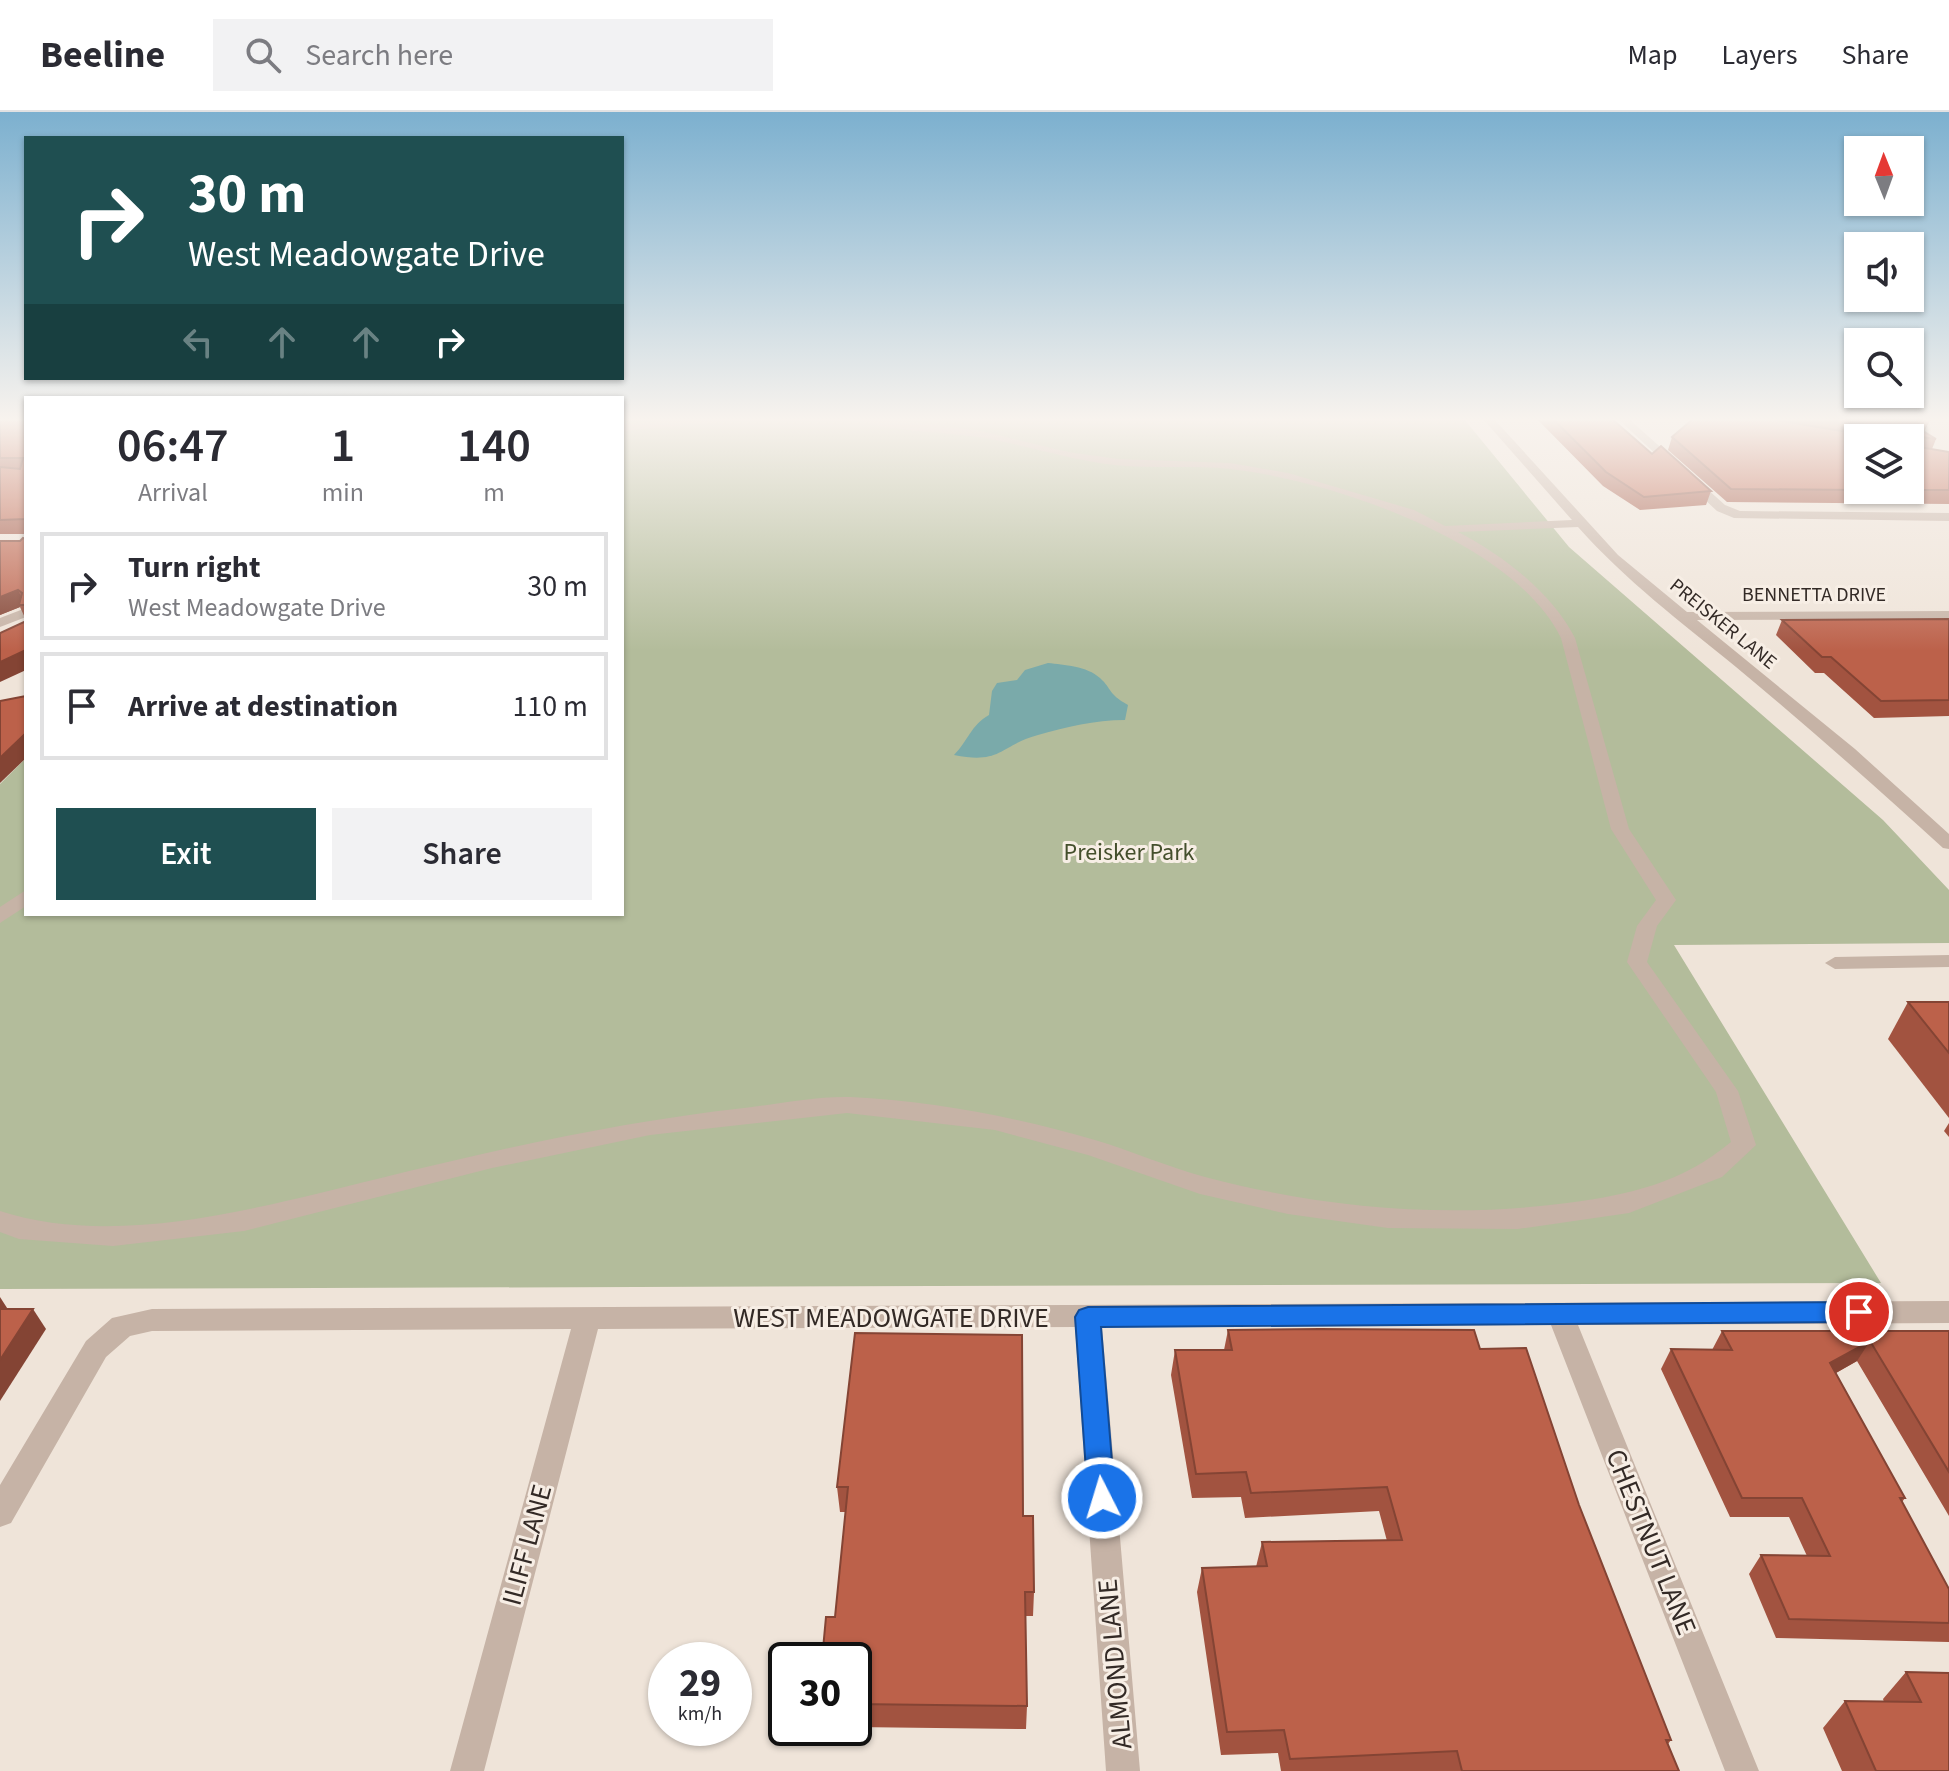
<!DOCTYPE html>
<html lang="en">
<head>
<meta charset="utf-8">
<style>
	:root { --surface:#fff; --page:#f2f2f3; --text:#2b2b33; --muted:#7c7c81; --line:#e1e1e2; --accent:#1f4f51 }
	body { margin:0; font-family:"Source Sans 3",sans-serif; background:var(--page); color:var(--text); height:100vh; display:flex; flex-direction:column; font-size:30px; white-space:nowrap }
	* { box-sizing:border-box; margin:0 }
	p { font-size:26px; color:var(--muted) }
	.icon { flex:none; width:44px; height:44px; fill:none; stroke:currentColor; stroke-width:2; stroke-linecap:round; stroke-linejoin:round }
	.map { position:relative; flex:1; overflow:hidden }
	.details { position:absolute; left:24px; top:284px; width:600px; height:520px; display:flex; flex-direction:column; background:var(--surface); border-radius:0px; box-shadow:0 2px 6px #0004 }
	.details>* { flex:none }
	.hud { position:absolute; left:24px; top:24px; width:600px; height:244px; border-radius:0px; box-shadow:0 2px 6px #0004; background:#1f4f51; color:#fff; overflow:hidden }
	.needle { width:52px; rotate:359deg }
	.buttons { position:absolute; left:1844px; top:24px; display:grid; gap:16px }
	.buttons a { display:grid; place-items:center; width:80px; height:80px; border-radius:0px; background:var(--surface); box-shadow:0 2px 6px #0004; font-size:40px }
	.speed { position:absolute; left:648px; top:1530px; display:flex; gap:16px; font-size:40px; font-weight:700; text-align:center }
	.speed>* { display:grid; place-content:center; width:104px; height:104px; border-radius:50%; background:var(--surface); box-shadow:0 2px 6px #0004; line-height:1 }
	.speed small { font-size:20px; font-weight:400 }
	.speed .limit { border:4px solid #111; border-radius:12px; background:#fff; color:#111 }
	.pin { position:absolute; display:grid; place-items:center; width:68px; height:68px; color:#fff; margin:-34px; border:4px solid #fff; border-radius:50%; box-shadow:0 2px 8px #0007 }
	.me { position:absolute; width:88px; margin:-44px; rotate:355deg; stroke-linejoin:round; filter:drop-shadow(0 0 6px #0008) }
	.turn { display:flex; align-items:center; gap:28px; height:168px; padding:0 32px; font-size:36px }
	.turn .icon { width:104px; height:104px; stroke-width:2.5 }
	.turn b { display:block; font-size:56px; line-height:68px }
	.lanes { display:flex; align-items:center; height:76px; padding:0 32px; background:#0003; justify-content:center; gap:40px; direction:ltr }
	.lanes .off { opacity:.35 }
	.eta { display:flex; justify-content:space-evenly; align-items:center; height:136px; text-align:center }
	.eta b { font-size:48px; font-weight:600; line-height:56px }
	.button { display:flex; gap:16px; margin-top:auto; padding:16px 32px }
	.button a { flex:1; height:92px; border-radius:0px; background:var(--accent); color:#fff; font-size:32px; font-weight:600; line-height:92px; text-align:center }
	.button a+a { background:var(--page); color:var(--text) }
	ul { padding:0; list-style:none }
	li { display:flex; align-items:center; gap:24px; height:108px; margin:0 16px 12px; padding:0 16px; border:4px solid var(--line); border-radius:0px }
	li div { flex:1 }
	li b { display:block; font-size:30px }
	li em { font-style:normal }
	header { display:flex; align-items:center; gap:48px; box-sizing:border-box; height:112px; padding:0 40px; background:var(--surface); border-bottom:2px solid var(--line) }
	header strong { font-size:38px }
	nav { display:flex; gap:44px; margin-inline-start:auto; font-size:28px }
	.search { width:560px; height:72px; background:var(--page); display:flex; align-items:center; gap:20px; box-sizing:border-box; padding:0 28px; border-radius:0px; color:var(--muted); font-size:30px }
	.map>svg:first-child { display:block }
</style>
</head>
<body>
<header>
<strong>Beeline</strong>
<div class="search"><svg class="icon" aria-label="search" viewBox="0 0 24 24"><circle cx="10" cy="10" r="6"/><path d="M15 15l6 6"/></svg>Search here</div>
<nav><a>Map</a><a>Layers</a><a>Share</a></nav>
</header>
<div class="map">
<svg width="1949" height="1659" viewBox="0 0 1949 1659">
	<rect width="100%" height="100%" fill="#efe4d9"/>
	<path fill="#b3bc9b" d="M 622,307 L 1464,307 L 1569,435 L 1883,708 L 1949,778 L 1949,831 L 1674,833 L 1881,1171 L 0,1177 L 0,672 L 26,646 L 26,802 L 622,802 Z"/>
	<path fill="#7aaaaa" d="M 1048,551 C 1064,553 1087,554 1100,566 C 1113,578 1107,581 1128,593 L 1125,608 C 1094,608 1067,615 1038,623 C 1000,633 1002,653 954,643 C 968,629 971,613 989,603 L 992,579 L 997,571 L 1017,568 L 1025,558 Z"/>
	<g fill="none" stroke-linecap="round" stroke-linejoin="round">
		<g fill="#c6b3a6" fill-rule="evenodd">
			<path d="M 686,307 L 725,307 L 720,310 L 622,319 L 622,313 Z"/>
			<path d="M 859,307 L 888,307 L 981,319 L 1068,340 L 1118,347 L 1230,351 L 1288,361 L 1414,398 L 1445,414 L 1572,408 L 1483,307 L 1494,307 L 1618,443 L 1687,500 L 1949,499 L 1949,507 L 1697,508 L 1855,637 L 1949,722 L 1949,737 L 1943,736 C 1875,674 1807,614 1736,555 C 1681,510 1626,469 1578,415 L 1458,420 C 1503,443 1552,481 1575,526 L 1629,717 L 1676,788 L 1657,814 L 1647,850 L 1738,979 L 1756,1033 L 1722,1065 L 1629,1101 L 1518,1117 L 1388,1116 L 1288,1102 L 1200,1082 L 1088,1043 L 995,1018 L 847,1001 L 650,1023 L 492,1056 L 244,1119 L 113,1134 L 19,1127 L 0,1120 L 0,1099 C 117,1137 261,1095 377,1067 C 498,1037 619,1010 744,996 C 778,992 816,984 850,985 C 933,989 1016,1005 1095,1028 C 1132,1039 1168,1055 1205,1065 C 1322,1096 1447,1107 1567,1091 C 1629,1083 1682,1071 1731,1030 L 1716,980 L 1627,850 L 1637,814 L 1656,788 L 1611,717 L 1561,526 C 1514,430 1331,368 1230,357 C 1192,353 1153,357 1115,353 C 1068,348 1024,332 978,325 C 953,321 875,318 859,307 Z"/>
			<path d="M 1618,307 L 1629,307 L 1725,393 L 1740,399 L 1949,401 L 1949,409 L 1734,406 L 1717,399 Z"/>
			<path d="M 26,496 L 26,505 L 0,515 L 0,506 Z"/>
			<path d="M 26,778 L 26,794 L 0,811 L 0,795 Z"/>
			<path d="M 1949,843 L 1949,855 L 1835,857 L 1825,851 L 1835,845 Z"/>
			<path d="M 1949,1189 L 1949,1211 L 1578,1213 L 1759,1659 L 1725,1659 L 1551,1213 L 1102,1215 L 1140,1659 L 1106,1659 L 1075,1215 L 598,1217 L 484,1659 L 450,1659 L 571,1217 L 152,1219 L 130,1224 L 106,1245 L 11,1411 L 0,1415 L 0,1373 L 86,1229 L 112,1206 L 152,1197 Z"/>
		</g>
	</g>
	<g fill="#a25340">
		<rect x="0" y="307" width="26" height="115"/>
		<path d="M 1537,307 L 1612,307 L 1652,342 L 1711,379 L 1706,393 L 1640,398 L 1603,374 Z"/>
		<path d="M 1693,307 L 1930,307 L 1924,320 L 1936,327 L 1932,337 L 1949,340 L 1949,392 L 1727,390 L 1668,338 L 1672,325 Z"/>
		<path d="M 26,427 L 26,508 L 20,495 L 0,503 L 20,429 Z"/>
		<path d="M 1949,507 L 1949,604 L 1874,606 L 1824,561 L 1815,561 L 1776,523 L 1782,508 Z"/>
		<path d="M 1908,890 L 1949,890 L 1949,1006 L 1888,927 Z"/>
		<path d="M 1949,1011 L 1949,1025 L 1944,1019 Z"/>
		<path d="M 1228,1218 L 1480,1237 L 1579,1393 L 1671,1628 L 1668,1632 L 1679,1659 L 1281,1659 L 1278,1641 L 1221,1643 L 1197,1480 L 1202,1456 L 1256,1455 L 1262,1430 L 1387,1429 L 1379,1399 L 1245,1406 L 1241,1385 L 1192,1386 L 1171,1263 L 1175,1238 L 1224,1238 Z"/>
		<path d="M 1722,1219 L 1949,1219 L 1949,1404 L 1857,1249 L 1836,1261 L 1905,1386 L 1902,1390 L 1949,1477 L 1949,1530 L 1776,1526 L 1749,1462 L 1761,1443 L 1807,1444 L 1789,1405 L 1730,1405 L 1661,1257 L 1671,1237 L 1712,1238 Z"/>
		<path d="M 855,1221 L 1023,1404 L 1034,1480 L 1033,1504 L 1025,1504 L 1027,1594 L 1026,1617 L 854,1615 L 854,1548 L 846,1400 L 840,1400 L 837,1375 Z"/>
		<path d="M 1906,1560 L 1949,1561 L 1949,1659 L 1842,1659 L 1823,1616 L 1845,1589 L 1884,1590 L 1883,1587 Z"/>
	</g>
	<g fill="#844434">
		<path d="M 18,478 L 25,493 L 19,493 L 20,495 L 0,503 L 0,485 Z"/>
		<path d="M 26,538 L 26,558 L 0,570 L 0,550 Z"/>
		<path d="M 26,621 L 26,646 L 0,671 L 0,646 Z"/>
		<path d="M 0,1185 L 9,1199 L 0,1214 Z"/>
		<path d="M 33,1197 L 46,1217 L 0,1289 L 0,1248 Z"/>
		<path d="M 1870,1229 L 1857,1249 L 1818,1271 L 1830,1251 Z"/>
	</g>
	<g fill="#bc614a" stroke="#844434" stroke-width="2">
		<path d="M 0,307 L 26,307 L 26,407 L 0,408 L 0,355 L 20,357 L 23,346 L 0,346 Z"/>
		<path d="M 1553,307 L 1612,307 L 1652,342 L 1661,334 L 1711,379 L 1644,385 L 1606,360 Z"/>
		<path d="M 1693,307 L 1771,307 L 1865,323 L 1863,312 L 1832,307 L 1930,307 L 1923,319 L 1936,327 L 1913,324 L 1913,334 L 1949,340 L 1949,378 L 1910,378 L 1910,326 L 1858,326 L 1858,378 L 1894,378 L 1860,378 L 1731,377 L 1672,325 Z"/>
		<path d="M 23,426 L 26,427 L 26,493 L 19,493 L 22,481 L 18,478 L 0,485 L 0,429 L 20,429 Z"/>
		<path d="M 1949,507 L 1949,588 L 1881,589 L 1831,545 L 1822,545 L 1782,508 Z"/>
		<path d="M 26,509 L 26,538 L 0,550 L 0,521 Z"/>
		<path d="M 26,584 L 26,621 L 0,646 L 0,589 Z"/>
		<path d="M 1908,890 L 1949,890 L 1949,941 Z"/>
		<path d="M 0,1197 L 33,1197 L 0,1248 Z"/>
		<path d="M 1320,1217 L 1474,1218 L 1480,1237 L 1526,1236 L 1579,1393 L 1671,1628 L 1666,1628 L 1679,1659 L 1462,1659 L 1457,1639 L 1290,1647 L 1284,1618 L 1227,1620 L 1202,1456 L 1267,1454 L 1262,1430 L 1402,1428 L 1387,1375 L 1251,1381 L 1246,1360 L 1196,1362 L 1175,1238 L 1232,1238 L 1228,1218 Z"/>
		<path d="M 1722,1219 L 1949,1219 L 1949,1360 L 1870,1229 L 1830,1251 L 1905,1386 L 1900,1386 L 1949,1477 L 1949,1511 L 1789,1507 L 1761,1443 L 1830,1444 L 1802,1386 L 1742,1386 L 1671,1237 L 1732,1238 Z"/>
		<path d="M 855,1221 L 1022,1223 L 1023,1404 L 1033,1404 L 1034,1480 L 1025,1480 L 1027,1594 L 854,1592 L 854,1548 L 822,1548 L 826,1505 L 835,1505 L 848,1375 L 837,1375 Z"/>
		<path d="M 1906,1560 L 1949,1561 L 1949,1659 L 1876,1659 L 1845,1589 L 1921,1590 Z"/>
	</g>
	<linearGradient id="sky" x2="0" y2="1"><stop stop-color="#7cb0cf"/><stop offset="0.57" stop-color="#f8f3ee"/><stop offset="1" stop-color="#f8f3ee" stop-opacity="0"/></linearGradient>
	<rect width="1949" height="539" fill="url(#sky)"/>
	<path fill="#1a73e8" stroke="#114b97" stroke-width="2" d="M 1859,1190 L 1868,1193 L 1871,1200 L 1868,1207 L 1859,1210 L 1101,1215 L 1115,1386 L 1111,1395 L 1102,1399 L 1092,1395 L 1088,1386 L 1075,1205 L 1079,1198 L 1088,1195 Z"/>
	<g text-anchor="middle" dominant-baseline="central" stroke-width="6" stroke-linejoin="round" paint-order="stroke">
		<g font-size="20" fill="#332a26" stroke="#f7eee5">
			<text x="1814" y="483">BENNETTA DRIVE</text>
			<text transform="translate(1723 512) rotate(39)">PREISKER LANE</text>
		</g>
		<g font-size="24" fill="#444f2c" stroke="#f7eee5">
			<text x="1129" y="740">Preisker Park</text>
		</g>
		<g font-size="28" fill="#332a26" stroke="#f7eee5">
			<text x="891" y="1206">WEST MEADOWGATE DRIVE</text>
			<text transform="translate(1651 1430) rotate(68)">CHESTNUT LANE</text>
			<text transform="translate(527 1433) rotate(-75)">ILIFF LANE</text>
			<text transform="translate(1115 1552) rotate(-95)">ALMOND LANE</text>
		</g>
	</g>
</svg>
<div class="buttons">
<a><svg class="needle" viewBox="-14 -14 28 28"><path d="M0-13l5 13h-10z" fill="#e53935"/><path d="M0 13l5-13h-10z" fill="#7c7c81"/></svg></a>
<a><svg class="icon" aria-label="sound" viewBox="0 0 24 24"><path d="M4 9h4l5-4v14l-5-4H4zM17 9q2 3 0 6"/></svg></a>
<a><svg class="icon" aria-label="search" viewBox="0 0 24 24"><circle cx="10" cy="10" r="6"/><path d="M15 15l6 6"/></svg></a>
<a><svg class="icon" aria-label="layers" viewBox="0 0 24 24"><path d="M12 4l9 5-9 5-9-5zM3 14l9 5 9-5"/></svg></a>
</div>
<div class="speed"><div>29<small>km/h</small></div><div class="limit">30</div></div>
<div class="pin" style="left:1859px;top:1200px;background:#d93025"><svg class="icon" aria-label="arrive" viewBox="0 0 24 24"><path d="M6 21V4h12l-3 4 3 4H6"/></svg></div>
<svg class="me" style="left:1102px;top:1386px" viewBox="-20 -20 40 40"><circle r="17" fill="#1a73e8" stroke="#fff" stroke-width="3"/><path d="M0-11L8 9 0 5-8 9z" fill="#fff"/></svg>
<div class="hud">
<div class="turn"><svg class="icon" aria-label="right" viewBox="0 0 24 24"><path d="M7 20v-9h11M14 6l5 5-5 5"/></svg><div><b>30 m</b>West Meadowgate Drive</div></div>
<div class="lanes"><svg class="icon off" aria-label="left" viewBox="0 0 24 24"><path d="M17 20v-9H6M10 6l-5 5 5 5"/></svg><svg class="icon off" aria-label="ahead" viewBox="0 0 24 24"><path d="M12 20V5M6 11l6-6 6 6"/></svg><svg class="icon off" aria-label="ahead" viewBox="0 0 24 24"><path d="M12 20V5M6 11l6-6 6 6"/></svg><svg class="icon" aria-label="right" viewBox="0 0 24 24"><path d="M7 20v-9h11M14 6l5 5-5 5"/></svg></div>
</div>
<section class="details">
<div class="eta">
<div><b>06:47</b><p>Arrival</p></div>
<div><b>1</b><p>min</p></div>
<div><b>140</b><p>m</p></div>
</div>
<ul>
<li><svg class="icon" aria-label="right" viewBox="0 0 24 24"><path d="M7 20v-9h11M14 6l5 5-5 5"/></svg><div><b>Turn right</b><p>West Meadowgate Drive</p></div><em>30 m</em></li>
<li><svg class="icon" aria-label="arrive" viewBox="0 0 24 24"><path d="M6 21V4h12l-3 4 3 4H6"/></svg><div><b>Arrive at destination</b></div><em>110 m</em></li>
</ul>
<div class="button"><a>Exit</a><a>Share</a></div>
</section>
</div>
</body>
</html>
